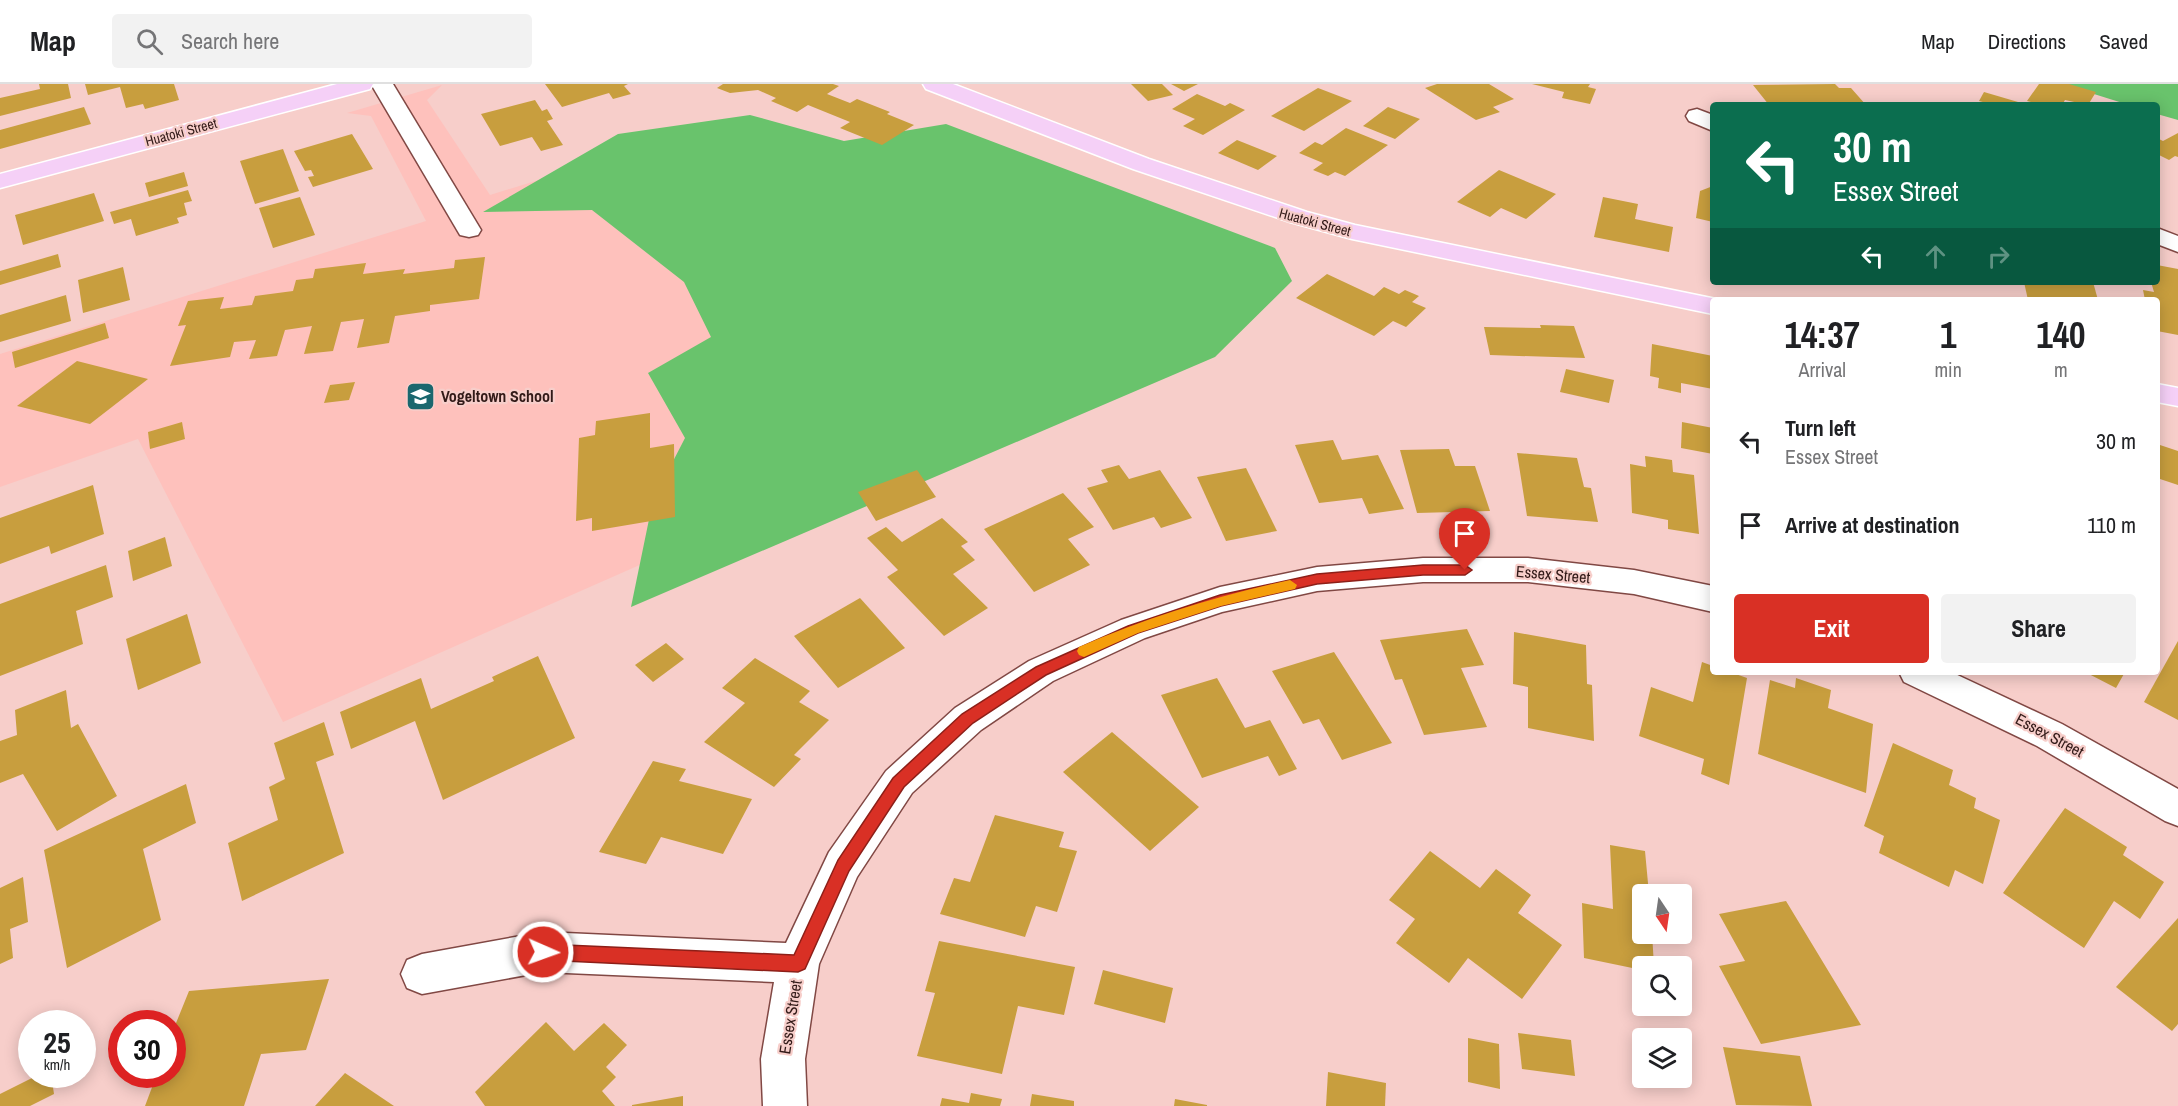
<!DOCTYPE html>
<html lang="en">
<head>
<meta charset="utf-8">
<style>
	:root { --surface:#fff; --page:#f2f2f2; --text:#202124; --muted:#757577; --line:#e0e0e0; --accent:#d93025 }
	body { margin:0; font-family:"Archivo Narrow",sans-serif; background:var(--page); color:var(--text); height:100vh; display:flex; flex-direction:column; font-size:22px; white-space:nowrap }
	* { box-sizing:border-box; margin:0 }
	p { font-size:20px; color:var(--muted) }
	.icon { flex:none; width:33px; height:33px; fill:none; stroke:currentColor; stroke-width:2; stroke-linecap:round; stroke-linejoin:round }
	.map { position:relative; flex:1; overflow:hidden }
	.sheet { position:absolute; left:1710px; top:213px; width:450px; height:378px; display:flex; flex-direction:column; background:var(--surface); border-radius:6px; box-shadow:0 3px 15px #0003 }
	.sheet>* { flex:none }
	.hud { position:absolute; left:1710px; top:18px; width:450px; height:183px; border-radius:6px; box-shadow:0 3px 15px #0003; background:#0b6e4f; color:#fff; overflow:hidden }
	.needle { width:39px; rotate:167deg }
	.buttons { position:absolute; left:1632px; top:800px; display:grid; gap:12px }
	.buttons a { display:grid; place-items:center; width:60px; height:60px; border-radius:6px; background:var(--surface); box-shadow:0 3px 15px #0003; font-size:30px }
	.speed { position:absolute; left:18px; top:926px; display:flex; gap:12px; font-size:30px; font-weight:700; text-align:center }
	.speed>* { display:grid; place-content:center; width:78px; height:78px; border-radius:50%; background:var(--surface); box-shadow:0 3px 15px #0003; line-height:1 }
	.speed small { font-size:15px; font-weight:400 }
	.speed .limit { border:9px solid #d22; background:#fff; color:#111 }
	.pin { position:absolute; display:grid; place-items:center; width:51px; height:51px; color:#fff; margin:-62px -26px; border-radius:50% 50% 50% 0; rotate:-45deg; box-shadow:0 0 6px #0007 }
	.pin .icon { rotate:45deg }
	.me { position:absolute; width:66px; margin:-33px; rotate:92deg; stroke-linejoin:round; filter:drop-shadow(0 0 4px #0008) }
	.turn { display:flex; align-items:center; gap:21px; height:126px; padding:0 24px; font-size:27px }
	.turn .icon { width:78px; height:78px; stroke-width:2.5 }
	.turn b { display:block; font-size:42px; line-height:51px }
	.lanes { display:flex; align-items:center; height:57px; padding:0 24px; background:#0003; justify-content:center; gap:30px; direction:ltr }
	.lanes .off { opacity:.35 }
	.eta { display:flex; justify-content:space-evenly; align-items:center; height:102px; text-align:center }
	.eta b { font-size:36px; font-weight:800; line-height:42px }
	.primary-button { display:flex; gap:12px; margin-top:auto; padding:12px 24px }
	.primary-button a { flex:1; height:69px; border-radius:6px; background:var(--accent); color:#fff; font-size:24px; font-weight:800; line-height:69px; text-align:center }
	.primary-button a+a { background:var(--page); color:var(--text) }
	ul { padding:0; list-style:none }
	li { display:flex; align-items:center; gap:18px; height:84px; padding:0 24px }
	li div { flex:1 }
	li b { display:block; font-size:22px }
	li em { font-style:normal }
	header { display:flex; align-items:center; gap:36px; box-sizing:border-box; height:84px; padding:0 30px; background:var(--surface); border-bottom:2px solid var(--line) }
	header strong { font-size:28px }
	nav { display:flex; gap:33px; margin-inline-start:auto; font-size:21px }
	.search { width:420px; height:54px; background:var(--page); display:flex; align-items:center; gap:15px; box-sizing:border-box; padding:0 21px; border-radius:6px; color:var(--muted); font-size:22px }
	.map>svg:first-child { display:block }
</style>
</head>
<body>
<header>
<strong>Map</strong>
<div class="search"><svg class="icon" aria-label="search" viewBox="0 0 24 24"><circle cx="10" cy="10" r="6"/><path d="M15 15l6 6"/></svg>Search here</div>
<nav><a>Map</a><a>Directions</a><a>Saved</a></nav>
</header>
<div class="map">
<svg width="2178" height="1022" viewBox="0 0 2178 1022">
	<rect width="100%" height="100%" fill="#f7ceca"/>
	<path fill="#fec1bc" d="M 442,1 L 427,16 L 490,111 L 619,71 L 894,369 L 283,638 L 138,355 L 0,403 L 0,270 L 426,137 L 371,32 L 347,29 Z"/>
	<g fill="#69c36c">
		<path d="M 2062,0 L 2178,0 L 2178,36 L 2157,30 L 2157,21 L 2129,21 Z"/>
		<path d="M 750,31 L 844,57 L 946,40 L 1275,164 L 1292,197 L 1215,273 L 631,523 L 653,416 L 685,354 L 648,289 L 711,253 L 684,198 L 592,126 L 483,128 L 618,50 Z"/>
	</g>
	<g fill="#c89e3e">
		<path d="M 39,0 L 68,0 L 71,14 L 0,32 L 0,14 L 40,5 Z"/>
		<path d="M 85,0 L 174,0 L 179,16 L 145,25 L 143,20 L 126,24 L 120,3 L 88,11 Z"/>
		<path d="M 545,0 L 628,0 L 624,2 L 631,10 L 613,15 L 609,9 L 562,23 Z"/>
		<path d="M 723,0 L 833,0 L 839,2 L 827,10 L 850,19 L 857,15 L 890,28 L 887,30 L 914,41 L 882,61 L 840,44 L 850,38 L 808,21 L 797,28 L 771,17 L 776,14 L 758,6 L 730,9 L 717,4 Z"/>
		<path d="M 1131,0 L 1162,0 L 1173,11 L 1148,17 Z"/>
		<path d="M 1171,0 L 1198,0 L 1184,7 Z"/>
		<path d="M 1437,0 L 1489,0 L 1514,15 L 1493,23 L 1500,28 L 1476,36 L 1425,4 Z"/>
		<path d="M 1532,0 L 1590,0 L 1588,3 L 1596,5 L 1590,20 L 1562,14 L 1564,8 Z"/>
		<path d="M 1835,0 L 1839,4 L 1851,4 L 1866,21 L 1769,21 L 1753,1 Z"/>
		<path d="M 2039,0 L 2069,0 L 2096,8 L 2088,21 L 2065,16 L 2062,21 L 2042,21 L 2027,17 Z"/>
		<path d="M 1318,4 L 1352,17 L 1304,47 L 1271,32 Z"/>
		<path d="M 1984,8 L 2018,18 L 2016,21 L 1994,21 L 1979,17 Z"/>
		<path d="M 1197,10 L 1225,22 L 1230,19 L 1245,26 L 1203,51 L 1183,42 L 1195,35 L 1172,25 Z"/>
		<path d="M 535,16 L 542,27 L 547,25 L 553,35 L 547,37 L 563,61 L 541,67 L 532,53 L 500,62 L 481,30 Z"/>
		<path d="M 84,23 L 91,40 L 0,65 L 0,46 Z"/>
		<path d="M 1388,23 L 1420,35 L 1395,55 L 1363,42 Z"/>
		<path d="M 1346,44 L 1388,61 L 1345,92 L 1335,88 L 1328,92 L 1313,86 L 1323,79 L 1299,69 L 1315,58 L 1322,61 Z"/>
		<path d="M 2178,49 L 2178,73 L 2175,72 L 2169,76 L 2157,70 L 2157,54 L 2163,57 Z"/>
		<path d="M 352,50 L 373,85 L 313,103 L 308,93 L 314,92 L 311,86 L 305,87 L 294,67 Z"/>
		<path d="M 1237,56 L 1277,72 L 1258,86 L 1218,69 Z"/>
		<path d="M 283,65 L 299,107 L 255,120 L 240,77 Z"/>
		<path d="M 1499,86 L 1556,110 L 1526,135 L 1501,124 L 1490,133 L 1457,118 Z"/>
		<path d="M 184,88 L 188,102 L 149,113 L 145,99 Z"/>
		<path d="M 1713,102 L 1713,138 L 1696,134 L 1700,107 Z"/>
		<path d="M 188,106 L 192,117 L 184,119 L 187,131 L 177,134 L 179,139 L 136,152 L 131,135 L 114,140 L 110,128 Z"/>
		<path d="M 94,109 L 104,137 L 23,161 L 15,131 Z"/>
		<path d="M 300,113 L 315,151 L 273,164 L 259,124 Z"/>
		<path d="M 1603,113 L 1638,120 L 1635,135 L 1673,143 L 1669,168 L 1594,153 Z"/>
		<path d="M 58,170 L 61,183 L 0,201 L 0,187 Z"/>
		<path d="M 485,173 L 479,215 L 430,221 L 430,227 L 395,232 L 389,259 L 357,264 L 364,235 L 341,238 L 333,267 L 304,270 L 312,242 L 285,246 L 277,272 L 249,275 L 256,256 L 234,258 L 230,273 L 170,282 L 186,241 L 178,242 L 188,217 L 224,213 L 220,225 L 252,221 L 255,212 L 293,207 L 296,196 L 313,194 L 315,185 L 366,179 L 363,190 L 405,185 L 403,190 L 454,184 L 455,176 Z"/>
		<path d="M 2157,181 L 2178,185 L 2178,251 L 2157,247 L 2157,216 L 2145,216 L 2143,206 L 2154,208 L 2151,198 L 2157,198 Z"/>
		<path d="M 123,183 L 130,216 L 83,229 L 78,196 Z"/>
		<path d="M 1327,190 L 1374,212 L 1384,203 L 1399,210 L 1405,206 L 1419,212 L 1412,218 L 1426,224 L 1406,243 L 1393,237 L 1374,252 L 1296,214 Z"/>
		<path d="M 2024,198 L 2093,198 L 2098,216 L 2028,216 Z"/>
		<path d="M 66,211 L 71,237 L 0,258 L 0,231 Z"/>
		<path d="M 105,239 L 109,254 L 15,284 L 12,268 Z"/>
		<path d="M 1540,241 L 1574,242 L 1585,274 L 1490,271 L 1484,243 L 1541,244 Z"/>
		<path d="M 1652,260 L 1713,272 L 1713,305 L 1681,299 L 1681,309 L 1658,304 L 1659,294 L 1650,292 Z"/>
		<path d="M 77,277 L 148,295 L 90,340 L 17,322 Z"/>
		<path d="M 1566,285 L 1614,296 L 1609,319 L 1560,308 Z"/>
		<path d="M 355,298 L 349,316 L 324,319 L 330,301 Z"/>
		<path d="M 650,329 L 650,364 L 674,360 L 675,433 L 592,447 L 592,434 L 576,437 L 579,354 L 595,351 L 596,337 Z"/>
		<path d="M 182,338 L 185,355 L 150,365 L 148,348 Z"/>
		<path d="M 1682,338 L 1713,344 L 1713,370 L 1681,364 Z"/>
		<path d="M 1333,356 L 1342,376 L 1378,371 L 1404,425 L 1369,430 L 1362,414 L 1319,419 L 1295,361 Z"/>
		<path d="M 2157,360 L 2178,367 L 2178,401 L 2157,394 Z"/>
		<path d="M 1449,365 L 1455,382 L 1475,382 L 1490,427 L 1417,429 L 1400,366 Z"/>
		<path d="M 1517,369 L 1577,374 L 1584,403 L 1591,404 L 1598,438 L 1527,432 Z"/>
		<path d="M 1645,372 L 1672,376 L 1673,388 L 1694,391 L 1699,450 L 1668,445 L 1668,436 L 1632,429 L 1630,380 L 1646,383 Z"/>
		<path d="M 1119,381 L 1129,395 L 1160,386 L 1192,434 L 1161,444 L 1154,433 L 1113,446 L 1087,404 L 1108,398 L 1101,386 Z"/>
		<path d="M 1246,384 L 1277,447 L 1226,457 L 1197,393 Z"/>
		<path d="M 917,386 L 936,413 L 876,437 L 858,408 Z"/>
		<path d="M 93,401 L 104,450 L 51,470 L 49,462 L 0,480 L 0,434 Z"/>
		<path d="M 1063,409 L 1094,443 L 1068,455 L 1090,481 L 1034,508 L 984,445 Z"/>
		<path d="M 942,434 L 968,458 L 961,462 L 975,476 L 953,490 L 988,524 L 944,552 L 887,493 L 898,486 L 867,454 L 886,443 L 902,458 Z"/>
		<path d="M 165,453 L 172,482 L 133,497 L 128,467 Z"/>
		<path d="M 106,481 L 113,513 L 76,527 L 83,560 L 0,592 L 0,520 Z"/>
		<path d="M 860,514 L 905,564 L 838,604 L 794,552 Z"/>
		<path d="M 187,530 L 201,579 L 138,606 L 126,555 Z"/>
		<path d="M 1467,545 L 1484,581 L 1461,584 L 1487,643 L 1424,651 L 1402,595 L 1395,596 L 1380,556 Z"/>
		<path d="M 1514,548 L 1586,561 L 1587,600 L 1592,601 L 1594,657 L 1528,644 L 1528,603 L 1513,600 Z"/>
		<path d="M 2178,557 L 2178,636 L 2144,618 Z"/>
		<path d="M 666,559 L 684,575 L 653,598 L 635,581 Z"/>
		<path d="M 1334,568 L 1392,659 L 1342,676 L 1319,635 L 1303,640 L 1272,587 Z"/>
		<path d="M 538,572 L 575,654 L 443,716 L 415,637 L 351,665 L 340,628 L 421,594 L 431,625 L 494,597 L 492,593 Z"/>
		<path d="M 755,574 L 810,607 L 799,618 L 829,636 L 794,671 L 801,675 L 774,703 L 704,658 L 745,619 L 722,604 Z"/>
		<path d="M 1702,578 L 1713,582 L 1713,588 L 1730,588 L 1747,594 L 1729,701 L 1701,690 L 1704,675 L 1639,652 L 1651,603 L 1693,618 Z"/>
		<path d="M 2085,588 L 2125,588 L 2116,604 Z"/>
		<path d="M 1217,594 L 1245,644 L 1270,636 L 1297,685 L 1279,692 L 1268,672 L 1202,694 L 1161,611 Z"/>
		<path d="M 1796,594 L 1831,606 L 1828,624 L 1873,640 L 1866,709 L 1758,670 L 1770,596 L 1795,604 Z"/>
		<path d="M 66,606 L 71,644 L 78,640 L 117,712 L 57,747 L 23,690 L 0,699 L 0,657 L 17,651 L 15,626 Z"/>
		<path d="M 324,638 L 334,671 L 316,678 L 344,769 L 242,817 L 228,759 L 278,736 L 269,703 L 285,695 L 274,659 Z"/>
		<path d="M 1112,648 L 1199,723 L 1150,767 L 1063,688 Z"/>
		<path d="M 1893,659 L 1953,686 L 1949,701 L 1976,714 L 1974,724 L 2000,736 L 1983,800 L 1955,786 L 1949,803 L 1879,769 L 1884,752 L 1864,742 Z"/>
		<path d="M 653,677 L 686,685 L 679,697 L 752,715 L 723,770 L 661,753 L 646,780 L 599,768 Z"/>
		<path d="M 186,700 L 196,739 L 143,765 L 161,836 L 67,884 L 44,766 Z"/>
		<path d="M 2065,724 L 2127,763 L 2123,771 L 2164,798 L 2140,835 L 2114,817 L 2084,864 L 2003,809 Z"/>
		<path d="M 995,731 L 1064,748 L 1059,763 L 1077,767 L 1057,828 L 1036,822 L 1025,853 L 940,830 L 954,794 L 970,798 Z"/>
		<path d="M 1610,761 L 1645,767 L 1649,810 L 1642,810 L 1642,849 L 1652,849 L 1654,882 L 1642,882 L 1642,886 L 1584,874 L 1582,819 L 1613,825 Z"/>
		<path d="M 1430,767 L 1480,804 L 1496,785 L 1531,811 L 1518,829 L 1562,861 L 1522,915 L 1468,874 L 1449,899 L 1396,859 L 1415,835 L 1389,816 Z"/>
		<path d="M 23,793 L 28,838 L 10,845 L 13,874 L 0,880 L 0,804 Z"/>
		<path d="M 1786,817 L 1861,941 L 1761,960 L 1719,882 L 1745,877 L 1719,830 Z"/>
		<path d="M 2178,834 L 2178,940 L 2172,947 L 2116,903 Z"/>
		<path d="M 939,857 L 1075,883 L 1064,931 L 1018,922 L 1002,990 L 917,972 L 935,909 L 925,907 Z"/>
		<path d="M 1103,886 L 1173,904 L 1165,939 L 1094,920 Z"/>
		<path d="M 329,895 L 306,966 L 261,970 L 244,1022 L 145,1022 L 157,990 L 172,990 L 172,949 L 189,907 Z"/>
		<path d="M 546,938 L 574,967 L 604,939 L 627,961 L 606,983 L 616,993 L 602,1007 L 615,1022 L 485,1022 L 475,1008 Z"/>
		<path d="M 1518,949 L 1571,956 L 1575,992 L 1522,985 Z"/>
		<path d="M 1468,954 L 1499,960 L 1500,1005 L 1468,998 Z"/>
		<path d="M 1723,963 L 1800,972 L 1812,1022 L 1736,1021 Z"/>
		<path d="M 1328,988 L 1386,999 L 1385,1022 L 1326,1022 Z"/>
		<path d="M 345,989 L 394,1022 L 315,1022 Z"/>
		<path d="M 40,990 L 51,990 L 54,1010 L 30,1022 L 0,1022 L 0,1010 Z"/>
		<path d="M 971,1009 L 1002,1015 L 1000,1022 L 940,1022 L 942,1014 L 969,1019 Z"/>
		<path d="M 1032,1010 L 1074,1017 L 1074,1022 L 1030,1022 Z"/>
		<path d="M 683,1012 L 683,1022 L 632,1022 L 632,1021 Z"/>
		<path d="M 1175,1015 L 1207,1021 L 1207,1022 L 1174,1022 Z"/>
	</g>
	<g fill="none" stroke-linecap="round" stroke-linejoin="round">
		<defs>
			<g id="minor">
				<path d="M 371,0 L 393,0 L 481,146 L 478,151 L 469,153 L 460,151 Z"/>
				<path d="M 1697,25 L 1713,31 L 1713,47 L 1689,37 L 1686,32 L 1689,27 Z"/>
				<path d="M 2157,144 L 2178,152 L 2178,168 L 2157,160 Z"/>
				<path d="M 1423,474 L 1528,474 L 1634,486 L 1713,502 L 1713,528 L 1634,510 L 1528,498 L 1423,498 L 1317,507 L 1222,528 L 1145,554 L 1053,597 L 981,646 L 912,709 L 857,793 L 819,880 L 805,975 L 807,1022 L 763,1022 L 761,975 L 774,898 L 543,888 L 422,910 L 407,904 L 401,890 L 407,876 L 422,870 L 543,848 L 786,859 L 829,768 L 886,687 L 955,624 L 1029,577 L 1121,536 L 1220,503 L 1317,483 Z"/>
				<path d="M 1899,588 L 1951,588 L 2062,640 L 2178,705 L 2178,742 L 2165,737 L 2037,662 L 1904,598 Z"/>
			</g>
			<g id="major">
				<path d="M 337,0 L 373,0 L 370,5 L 0,104 L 0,90 Z"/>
				<path d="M 923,0 L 953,0 L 1149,75 L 1307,128 L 1355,141 L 1721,216 L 1713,216 L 1713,230 L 1352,155 L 1290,138 L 1133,85 L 926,5 Z"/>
				<path d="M 2157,300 L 2178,304 L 2178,322 L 2157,318 Z"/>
			</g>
		</defs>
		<use href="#minor" stroke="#814844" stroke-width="3"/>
		<use href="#major" stroke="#fff" stroke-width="3"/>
		<use href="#minor" fill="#fff" fill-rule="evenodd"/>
		<use href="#major" fill="#f5d0f7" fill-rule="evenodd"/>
	</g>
	<path fill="#d93025" stroke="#8d1f18" stroke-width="1.5" d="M 1423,481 L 1465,481 L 1472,486 L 1465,491 L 1423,491 L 1317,500 L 1221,522 L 1138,549 L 1046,591 L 973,639 L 904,703 L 849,787 L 805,885 L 798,888 L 543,876 L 537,874 L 535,868 L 537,862 L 543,860 L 794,871 L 838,776 L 893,694 L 962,630 L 1036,583 L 1128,542 L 1220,511 L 1317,490 Z"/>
	<path fill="#f59e0b" d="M 1290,496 L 1297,501 L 1295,505 L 1221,522 L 1138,549 L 1084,573 L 1079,571 L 1077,567 L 1079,563 C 1148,533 1217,512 1290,496 Z"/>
	<defs>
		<symbol id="school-square" viewBox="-11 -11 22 22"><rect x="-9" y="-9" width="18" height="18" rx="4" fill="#1a676e" stroke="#f7ceca"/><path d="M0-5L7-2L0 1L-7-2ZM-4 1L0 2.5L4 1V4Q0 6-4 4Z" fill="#fff"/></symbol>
	</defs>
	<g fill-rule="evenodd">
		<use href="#school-square" x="404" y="296" width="33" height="33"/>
	</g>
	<g text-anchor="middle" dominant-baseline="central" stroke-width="4.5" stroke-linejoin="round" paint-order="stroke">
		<g font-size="14" fill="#321a18" stroke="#f7ceca">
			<text transform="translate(181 48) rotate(-15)">Huatoki Street</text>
			<text transform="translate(1315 138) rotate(15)">Huatoki Street</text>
		</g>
		<g font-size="16" font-weight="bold" fill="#321a18" stroke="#f7ceca" text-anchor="start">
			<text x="441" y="312">Vogeltown School</text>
		</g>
		<g font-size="16" fill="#321a18" stroke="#f7ceca">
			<text transform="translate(1553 490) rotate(5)">Essex Street</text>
			<text transform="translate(2050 651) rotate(28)">Essex Street</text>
			<text transform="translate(790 933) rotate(-81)">Essex Street</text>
		</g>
	</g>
</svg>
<div class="buttons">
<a><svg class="needle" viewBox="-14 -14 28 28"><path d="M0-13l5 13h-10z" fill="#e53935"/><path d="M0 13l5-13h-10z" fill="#757577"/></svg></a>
<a><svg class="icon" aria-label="search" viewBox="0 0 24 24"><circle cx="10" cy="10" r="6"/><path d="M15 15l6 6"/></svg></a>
<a><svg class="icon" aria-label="layers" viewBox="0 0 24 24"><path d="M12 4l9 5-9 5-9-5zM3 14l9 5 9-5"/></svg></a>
</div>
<div class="speed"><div>25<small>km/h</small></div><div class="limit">30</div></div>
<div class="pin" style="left:1465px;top:486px;background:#d93025"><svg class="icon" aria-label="arrive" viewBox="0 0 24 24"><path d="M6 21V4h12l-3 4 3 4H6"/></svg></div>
<svg class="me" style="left:543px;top:868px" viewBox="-20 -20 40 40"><circle r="17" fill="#d93025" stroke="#fff" stroke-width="3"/><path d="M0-11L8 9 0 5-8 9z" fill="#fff"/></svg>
<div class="hud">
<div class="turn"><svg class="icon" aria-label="left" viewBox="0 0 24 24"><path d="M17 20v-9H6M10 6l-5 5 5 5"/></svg><div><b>30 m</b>Essex Street</div></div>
<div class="lanes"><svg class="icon" aria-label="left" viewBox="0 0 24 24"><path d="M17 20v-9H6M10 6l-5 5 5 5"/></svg><svg class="icon off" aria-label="ahead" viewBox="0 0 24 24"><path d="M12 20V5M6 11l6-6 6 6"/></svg><svg class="icon off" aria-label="right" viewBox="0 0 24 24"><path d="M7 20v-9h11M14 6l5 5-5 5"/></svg></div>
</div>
<section class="sheet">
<div class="eta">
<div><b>14:37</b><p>Arrival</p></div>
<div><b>1</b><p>min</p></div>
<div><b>140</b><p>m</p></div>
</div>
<ul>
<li><svg class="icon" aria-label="left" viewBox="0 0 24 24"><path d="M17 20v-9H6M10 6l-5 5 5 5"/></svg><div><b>Turn left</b><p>Essex Street</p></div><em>30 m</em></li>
<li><svg class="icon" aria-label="arrive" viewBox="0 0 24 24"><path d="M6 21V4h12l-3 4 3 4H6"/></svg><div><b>Arrive at destination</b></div><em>110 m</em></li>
</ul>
<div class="primary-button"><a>Exit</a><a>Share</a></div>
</section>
</div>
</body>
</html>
